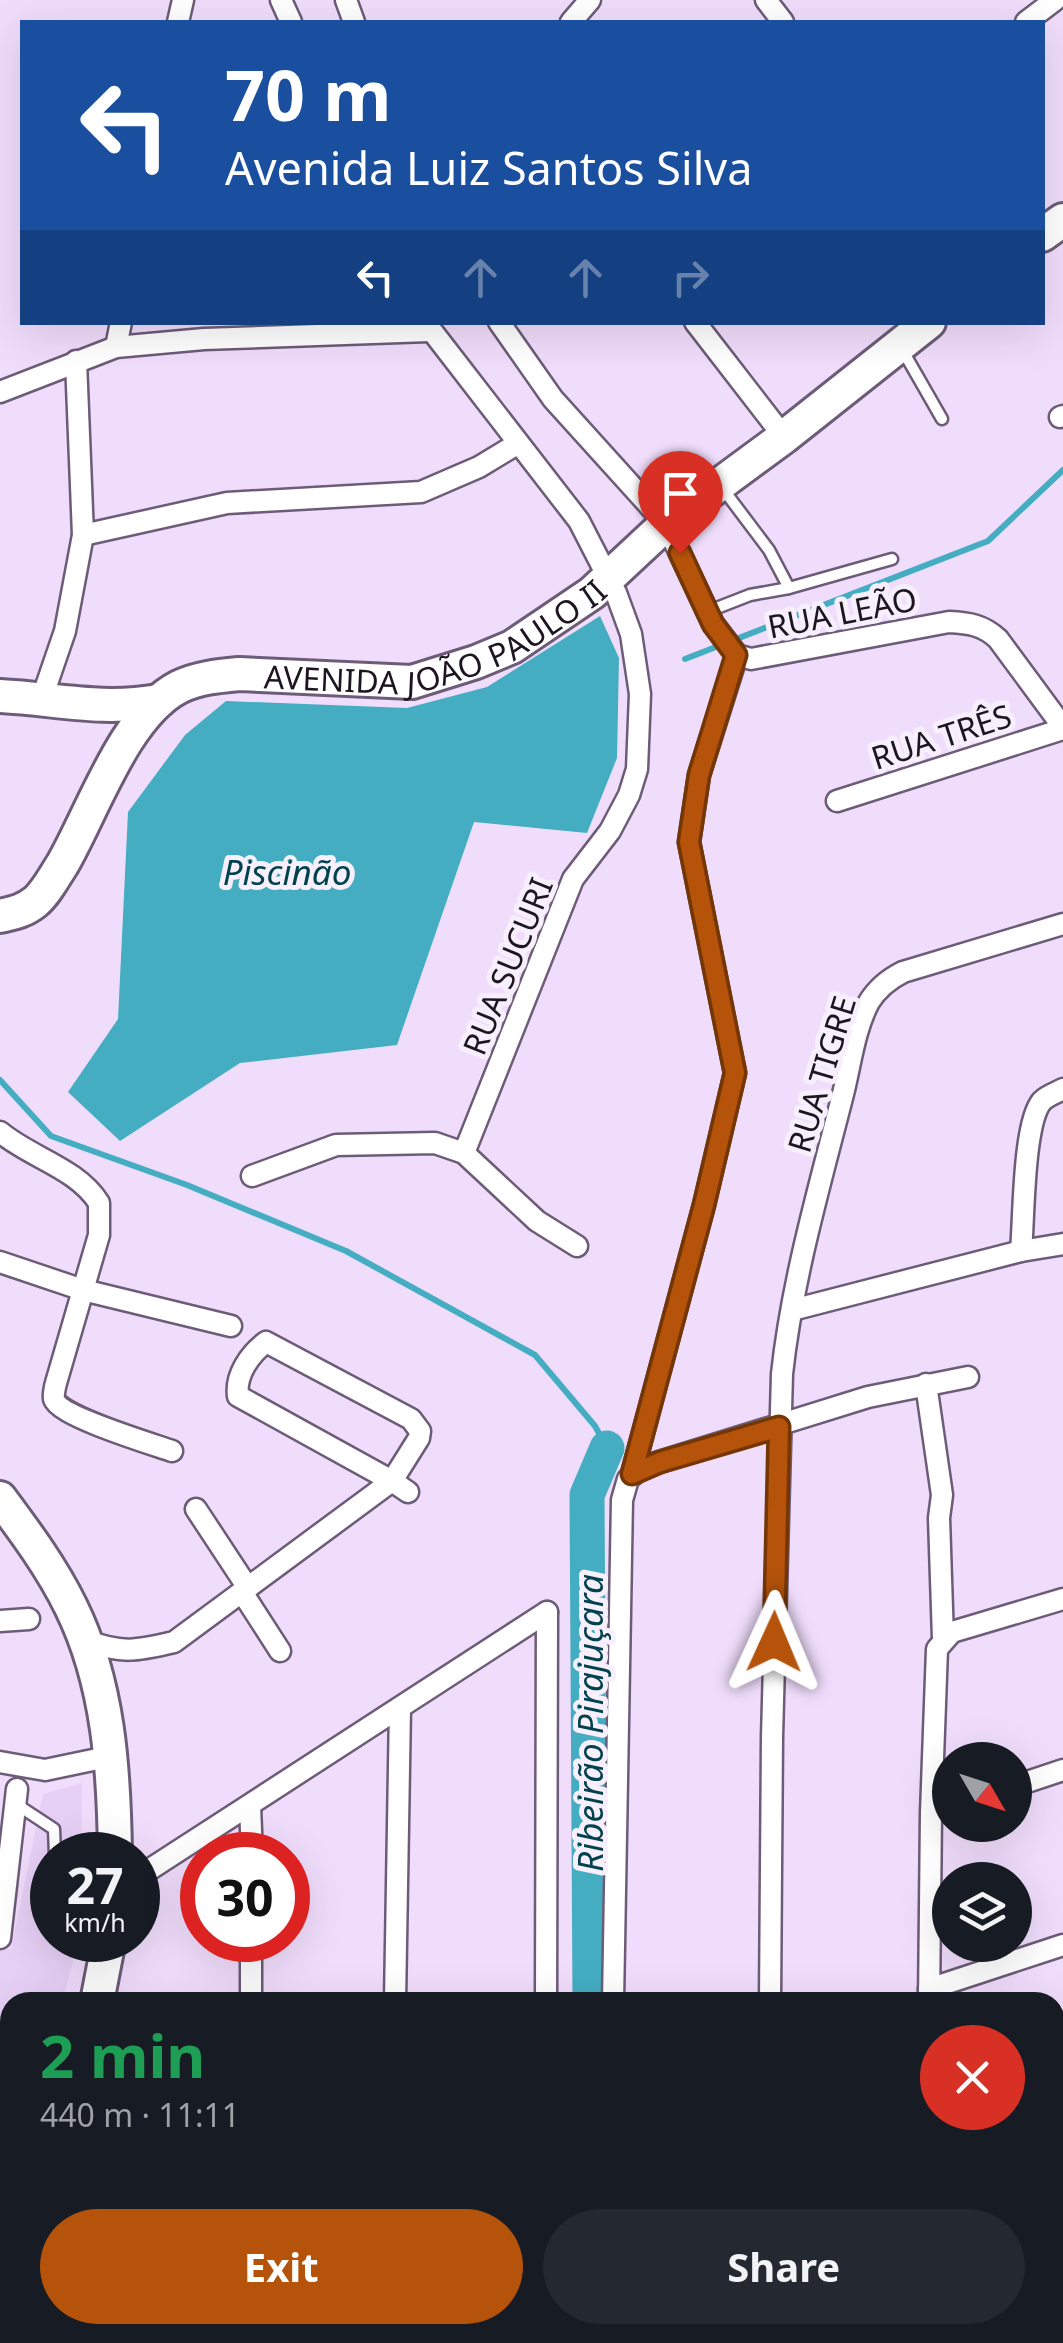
<!DOCTYPE html>
<html lang="en">
<head>
<meta charset="utf-8">
<style>
	:root { --surface:#171b24; --page:#242831; --text:#f1f3f6; --muted:#9ea1a6; --accent:#b45309 }
	body { margin:0; font-family:"Noto Sans",sans-serif; background:var(--page); color:var(--text); height:100vh; display:flex; flex-direction:column; font-size:38px; white-space:nowrap }
	* { box-sizing:border-box; margin:0 }
	p { font-size:32px; color:var(--muted) }
	.icon { flex:none; width:55px; height:55px; fill:none; stroke:currentColor; stroke-width:2; stroke-linecap:round; stroke-linejoin:round }
	.map { position:relative; flex:1; overflow:hidden }
	.details { position:absolute; left:0px; top:1992px; width:1065px; height:352px; display:flex; flex-direction:column; background:var(--surface); border-radius:30px 30px 0 0; box-shadow:0 10px 40px #0002 }
	.details>* { flex:none }
	.banner { position:absolute; left:20px; top:20px; width:1025px; height:305px; border-radius:0px; box-shadow:0 10px 40px #0002; background:#1a4fa0; color:#fff; overflow:hidden }
	.needle { width:65px; rotate:129deg }
	.buttons { position:absolute; left:932px; top:1742px; display:grid; gap:20px }
	.buttons a { display:grid; place-items:center; width:100px; height:100px; border-radius:50%; background:var(--surface); box-shadow:0 10px 40px #0002; font-size:50px }
	.speed { position:absolute; left:30px; top:1832px; display:flex; gap:20px; font-size:50px; font-weight:700; text-align:center }
	.speed>* { display:grid; place-content:center; width:130px; height:130px; border-radius:50%; background:var(--surface); box-shadow:0 10px 40px #0002; line-height:1 }
	.speed small { font-size:25px; font-weight:400 }
	.speed .limit { border:15px solid #d22; background:#fff; color:#111 }
	.pin { position:absolute; display:grid; place-items:center; width:85px; height:85px; color:#fff; margin:-102px -42px; border-radius:50% 50% 50% 0; rotate:-45deg; box-shadow:0 0 10px #0007 }
	.pin .icon { rotate:45deg }
	.me { position:absolute; width:110px; margin:-55px; rotate:1deg; stroke-linejoin:round; filter:drop-shadow(0 0 8px #0008) }
	.turn { display:flex; align-items:center; gap:35px; height:210px; padding:0 40px; font-size:45px }
	.turn .icon { width:130px; height:130px; stroke-width:2.5 }
	.turn b { display:block; font-size:70px; line-height:85px }
	.lanes { display:flex; align-items:center; height:95px; padding:0 40px; background:#0003; justify-content:center; gap:50px; direction:ltr }
	.lanes .off { opacity:.35 }
	.round { display:grid; place-items:center; flex:none; width:105px; height:105px; border-radius:52px; background:var(--page) }
	.overview { display:flex; align-items:center; justify-content:space-between; height:170px; padding:0 40px }
	h1 { font-size:60px; font-weight:700; line-height:75px; color:#1e9e55 }
	.action { display:flex; gap:20px; margin-top:auto; padding:20px 40px }
	.action a { flex:1; height:115px; border-radius:60px; background:var(--accent); color:#fff; font-size:40px; font-weight:700; line-height:115px; text-align:center }
	.action a+a { background:var(--page); color:var(--text) }
	.map>svg:first-child { display:block }
</style>
</head>
<body>
<div class="map">
<svg width="1063" height="2343" viewBox="0 0 1063 2343">
	<rect width="100%" height="100%" fill="#f0ddfc"/>
	<path fill="#e7d0f6" d="M 82,1783 L 81,1855 L 52,1855 L 52,1940 L 79,1940 L 62,2002 L 10,2002 L 10,2133 L 6,2139 L 0,2137 L 0,1949 L 11,1949 L 43,1794 Z"/>
	<path fill="#44adc2" d="M 600,616 L 619,658 L 617,758 L 587,833 L 474,822 L 397,1045 L 240,1063 L 120,1141 L 68,1092 L 118,1019 L 128,812 L 185,735 L 226,701 L 407,708 L 487,687 Z"/>
	<g fill="none" stroke-linecap="round" stroke-linejoin="round">
		<g stroke="#44adc2" stroke-width="6">
			<path d="M 685,659 L 988,541 L 1063,470"/>
			<path d="M 0,1080 L 51,1136 L 187,1185 L 346,1251 L 535,1355 L 595,1426 L 607,1448"/>
		</g>
		<g stroke="#44adc2" stroke-width="35">
			<path d="M 590,2002 L 587,1495 L 607,1448"/>
			<path d="M 592,2335 L 593,2343"/>
		</g>
		<defs>
			<g id="lane">
				<path d="M 903,351 L 942,419"/>
				<path d="M 789,588 L 892,559"/>
				<path d="M 709,611 L 750,595 L 789,588 L 769,550 L 723,489"/>
				<path d="M 16,1804 L 54,1829 L 55,1855"/>
				<path d="M 52,1904 L 52,1896"/>
			</g>
			<g id="street">
				<path d="M 281,0 L 291,22"/>
				<path d="M 346,0 L 354,22"/>
				<path d="M 766,0 L 783,22"/>
				<path d="M 178,22 L 183,0"/>
				<path d="M 571,22 L 590,0"/>
				<path d="M 1026,22 L 1055,0"/>
				<path d="M 425,322 L 579,521 L 616,593 L 631,634 L 640,694 L 637,769 L 629,795 L 610,831 L 573,879 L 464,1153"/>
				<path d="M 499,322 L 553,399 L 666,524 L 713,624 L 737,655 L 751,659 L 949,622 C 969,623 983,625 998,639 L 1063,727"/>
				<path d="M 695,322 L 784,437"/>
				<path d="M 116,347 L 121,322"/>
				<path d="M 0,392 L 116,347 L 204,339 L 429,331"/>
				<path d="M 1060,417 L 1063,416"/>
				<path d="M 83,535 L 227,503 L 421,492 L 479,467 L 517,444"/>
				<path d="M 42,698 L 65,631 L 83,535 L 76,361"/>
				<path d="M 837,801 L 1063,729"/>
				<path d="M 0,1132 C 31,1158 77,1168 99,1203 L 99,1235 L 56,1383 C 55,1386 53,1397 54,1399 C 59,1416 152,1444 172,1451"/>
				<path d="M 252,1176 L 336,1145 L 435,1143 L 464,1153 L 537,1221 L 577,1246"/>
				<path d="M 1021,1251 C 1024,1219 1023,1123 1042,1101 C 1048,1095 1056,1093 1063,1089"/>
				<path d="M 0,1262 L 83,1290 L 231,1326"/>
				<path d="M 792,1310 L 1021,1251 L 1063,1244"/>
				<path d="M 926,1384 L 942,1495 L 939,1518 L 943,1639"/>
				<path d="M 632,1474 L 704,1205 L 735,1073 L 689,842 L 699,775 L 737,655"/>
				<path d="M 196,1509 L 248,1588"/>
				<path d="M 242,1592 L 280,1651"/>
				<path d="M 0,1621 L 29,1619"/>
				<path d="M 84,1640 C 122,1654 136,1651 174,1642 L 392,1481 L 419,1438 L 420,1431 L 411,1419 L 266,1342 C 250,1354 235,1375 238,1396 L 392,1481 L 408,1492"/>
				<path d="M 0,1762 L 45,1770 L 112,1756"/>
				<path d="M 1015,1786 L 1063,1770"/>
				<path d="M 250,1806 L 252,1855"/>
				<path d="M 138,1877 L 547,1612"/>
				<path d="M 0,1938 L 17,1789"/>
				<path d="M 929,1989 L 1063,1945"/>
				<path d="M 251,2002 L 251,1940"/>
				<path d="M 395,2002 L 400,1708"/>
				<path d="M 546,2002 L 547,1612"/>
				<path d="M 613,2002 L 622,1500 L 628,1479 L 643,1467 L 868,1397 L 968,1377"/>
				<path d="M 770,2002 L 772,1737 L 782,1374 C 792,1281 819,1188 842,1098 C 850,1068 854,1030 869,1002 C 877,989 889,979 903,972 L 1063,924"/>
				<path d="M 929,2002 L 931,1813 L 937,1649 L 952,1632 L 1063,1599"/>
				<path d="M 1055,2118 L 1063,2116"/>
				<path d="M 247,2343 L 247,2335"/>
				<path d="M 390,2343 L 390,2335"/>
				<path d="M 544,2343 L 544,2335"/>
				<path d="M 607,2343 L 607,2335"/>
				<path d="M 768,2343 L 768,2335"/>
			</g>
			<g id="secondary">
				<path d="M 1055,2279 L 1063,2277"/>
				<path d="M 72,2335 L 75,2343"/>
				<path d="M 839,2343 L 865,2335"/>
			</g>
			<g id="primary">
				<path d="M 1042,235 L 1063,220"/>
				<path d="M 0,696 C 58,699 100,711 159,701"/>
				<path id="s1" d="M 0,916 C 13,913 24,911 35,902 C 46,893 54,877 62,865 C 92,814 124,715 179,687 C 197,678 218,676 239,674 L 412,682 L 476,662 L 512,647 L 592,593 L 666,524 L 784,437 L 929,322"/>
				<path d="M 0,1498 C 26,1533 52,1568 71,1607 C 109,1684 114,1771 115,1855"/>
				<path d="M 97,2002 L 109,1940"/>
				<path d="M 0,2185 L 10,2176"/>
			</g>
		</defs>
		<use href="#lane" stroke="#6d5c77" stroke-width="15"/>
		<use href="#street" stroke="#6d5c77" stroke-width="25"/>
		<use href="#secondary" stroke="#6d5c77" stroke-width="35"/>
		<use href="#primary" stroke="#6d5c77" stroke-width="38"/>
		<use href="#lane" stroke="#fff" stroke-width="10"/>
		<use href="#street" stroke="#fff" stroke-width="20"/>
		<use href="#secondary" stroke="#fff" stroke-width="30"/>
		<use href="#primary" stroke="#fff" stroke-width="32"/>
	</g>
	<g fill="none" stroke-linecap="round" stroke-linejoin="round">
		<defs>
			<path id="route" d="M 680,553 L 713,624 L 736,655 L 699,775 L 689,842 L 735,1073 L 704,1205 L 632,1474 L 660,1462 L 779,1427 L 774,1642"/>
		</defs>
		<use href="#route" stroke="#753606" stroke-width="25"/>
		<use href="#route" stroke="#b45309" stroke-width="18"/>
	</g>
	<g text-anchor="middle" dominant-baseline="central" stroke-width="10" stroke-linejoin="round" paint-order="stroke">
		<g font-size="32" fill="#1d1621" stroke="#f7effc">
			<text transform="translate(842 612) rotate(-11)">RUA LEÃO</text>
			<text stroke="none"><textPath href="#s1" startOffset="568">AVENIDA JOÃO PAULO II</textPath></text>
			<text transform="translate(941 736) rotate(-18)">RUA TRÊS</text>
			<text transform="translate(507 966) rotate(-68)">RUA SUCURI</text>
			<text transform="translate(821 1074) rotate(-73)">RUA TIGRE</text>
		</g>
		<g font-size="35" font-style="italic" fill="#00424d" stroke="#f7effc">
			<text x="287" y="871">Piscinão</text>
			<text transform="translate(589 1723) rotate(-90)">Ribeirão Pirajuçara</text>
		</g>
	</g>
</svg>
<div class="buttons">
<a><svg class="needle" viewBox="-14 -14 28 28"><path d="M0-13l5 13h-10z" fill="#e53935"/><path d="M0 13l5-13h-10z" fill="#9ea1a6"/></svg></a>
<a><svg class="icon" aria-label="layers" viewBox="0 0 24 24"><path d="M12 4l9 5-9 5-9-5zM3 14l9 5 9-5"/></svg></a>
</div>
<div class="speed"><div>27<small>km/h</small></div><div class="limit">30</div></div>
<div class="pin" style="left:680px;top:553px;background:#d93025"><svg class="icon" aria-label="arrive" viewBox="0 0 24 24"><path d="M6 21V4h12l-3 4 3 4H6"/></svg></div>
<svg class="me" style="left:774px;top:1642px" viewBox="-20 -20 40 40"><path d="M0-17L14 15 0 8-14 15z" fill="#b45309" stroke="#fff" stroke-width="4"/></svg>
<div class="banner">
<div class="turn"><svg class="icon" aria-label="left" viewBox="0 0 24 24"><path d="M17 20v-9H6M10 6l-5 5 5 5"/></svg><div><b>70 m</b>Avenida Luiz Santos Silva</div></div>
<div class="lanes"><svg class="icon" aria-label="left" viewBox="0 0 24 24"><path d="M17 20v-9H6M10 6l-5 5 5 5"/></svg><svg class="icon off" aria-label="ahead" viewBox="0 0 24 24"><path d="M12 20V5M6 11l6-6 6 6"/></svg><svg class="icon off" aria-label="ahead" viewBox="0 0 24 24"><path d="M12 20V5M6 11l6-6 6 6"/></svg><svg class="icon off" aria-label="right" viewBox="0 0 24 24"><path d="M7 20v-9h11M14 6l5 5-5 5"/></svg></div>
</div>
<section class="details">
<div class="overview"><div><h1>2 min</h1><p>440 m · 11:11</p></div><a class="round" style="background:#d93025;color:#fff"><svg class="icon" aria-label="close" viewBox="0 0 24 24"><path d="M6 6l12 12M18 6L6 18"/></svg></a></div>
<div class="action"><a>Exit</a><a>Share</a></div>
</section>
</div>
</body>
</html>
